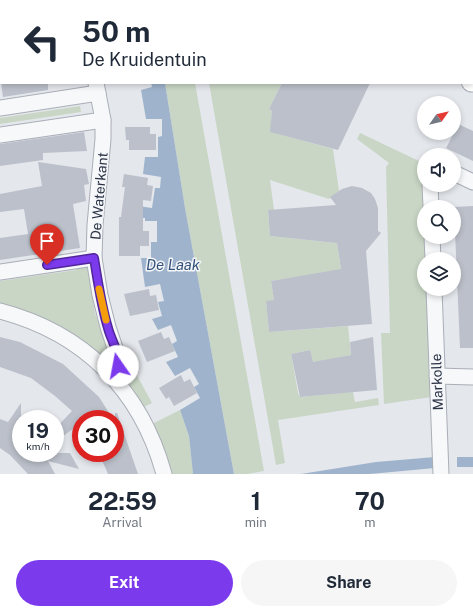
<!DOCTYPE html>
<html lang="en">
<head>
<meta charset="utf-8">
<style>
	:root { --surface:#fff; --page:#f6f6f7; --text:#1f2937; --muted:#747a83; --accent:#7c3aed }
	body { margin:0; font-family:"Public Sans",sans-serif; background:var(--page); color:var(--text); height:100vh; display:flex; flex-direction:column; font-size:15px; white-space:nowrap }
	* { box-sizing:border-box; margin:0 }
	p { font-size:13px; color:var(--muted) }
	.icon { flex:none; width:22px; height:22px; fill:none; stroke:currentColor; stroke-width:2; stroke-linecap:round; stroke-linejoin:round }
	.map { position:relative; height:474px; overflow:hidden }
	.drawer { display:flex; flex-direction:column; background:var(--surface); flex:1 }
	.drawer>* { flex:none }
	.banner { position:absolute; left:0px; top:0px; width:473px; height:84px; box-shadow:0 2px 6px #0003; background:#fff; color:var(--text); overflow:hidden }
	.needle { width:26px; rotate:56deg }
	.tools { position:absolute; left:417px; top:96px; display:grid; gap:8px }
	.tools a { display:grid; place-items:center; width:44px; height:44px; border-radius:50%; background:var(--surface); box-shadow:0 2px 6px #0003; font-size:20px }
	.speed { position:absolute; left:12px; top:410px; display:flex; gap:8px; font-size:20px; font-weight:700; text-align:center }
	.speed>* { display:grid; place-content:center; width:52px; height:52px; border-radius:50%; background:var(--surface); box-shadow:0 2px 6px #0003; line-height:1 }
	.speed small { font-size:10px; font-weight:400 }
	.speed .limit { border:6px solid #d22; background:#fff; color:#111 }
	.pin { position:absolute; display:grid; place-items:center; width:34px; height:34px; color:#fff; margin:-41px -17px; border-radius:50% 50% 50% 0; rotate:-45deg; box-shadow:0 0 4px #0007 }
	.pin .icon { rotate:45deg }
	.me { position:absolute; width:44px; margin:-22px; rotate:348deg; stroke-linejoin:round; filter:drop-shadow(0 0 3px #0008) }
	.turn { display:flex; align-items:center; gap:14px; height:84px; padding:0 16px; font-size:18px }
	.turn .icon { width:52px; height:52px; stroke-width:2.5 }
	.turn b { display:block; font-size:28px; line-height:34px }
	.eta { display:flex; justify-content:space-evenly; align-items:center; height:68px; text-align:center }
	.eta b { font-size:24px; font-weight:700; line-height:28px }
	.cta { display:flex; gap:8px; margin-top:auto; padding:8px 16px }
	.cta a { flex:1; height:46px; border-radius:24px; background:var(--accent); color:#fff; font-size:16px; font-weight:700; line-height:46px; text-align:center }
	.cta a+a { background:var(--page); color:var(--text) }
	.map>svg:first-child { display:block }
</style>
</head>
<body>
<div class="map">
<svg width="473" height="474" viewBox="0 0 473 474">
	<rect width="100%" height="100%" fill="#e4e7ec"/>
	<g fill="#c9d6c5">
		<path d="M 165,83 L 195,83 L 264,471 L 247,474 L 234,474 L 185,208 Z"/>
		<path d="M 209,83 L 282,83 L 269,109 L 272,111 L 271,132 L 333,149 L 339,191 L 329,199 L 270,180 L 274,210 L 268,211 L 270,236 L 337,243 L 341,270 L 271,281 L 274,300 L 266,302 L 269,332 L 348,326 L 351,355 L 317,362 L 313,365 L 310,350 L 291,354 L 298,393 L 300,397 L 353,392 L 355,402 L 378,398 L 379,405 L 278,420 L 285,463 L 276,465 Z"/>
		<path d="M 80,106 L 81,112 L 0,124 L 0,118 Z"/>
		<path d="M 360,133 L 421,162 L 426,259 L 424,259 L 424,289 L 427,289 L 432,397 L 384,404 L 381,333 L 390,333 L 386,167 L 389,163 L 357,139 Z"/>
		<path d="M 80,264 L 87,266 L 95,313 L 109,354 L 105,360 L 0,305 L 0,281 L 76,270 Z"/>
		<path d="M 134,370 L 152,403 L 144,407 L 125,381 L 124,375 Z"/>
		<path d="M 180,410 L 189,436 L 193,474 L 170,474 L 163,448 L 152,424 Z"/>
	</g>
	<g fill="#9fb4cc">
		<path d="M 151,83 L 165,83 L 185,208 L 234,474 L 193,474 L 189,436 L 180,410 L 200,398 L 194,387 L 199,384 L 190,368 L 175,376 L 166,362 L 178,357 L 172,344 L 177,341 L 171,325 L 158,330 L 152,319 L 162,316 L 158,302 L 164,301 L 160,284 L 145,287 L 141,258 L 151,258 L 151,242 L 157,242 L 157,221 L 145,221 L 145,218 L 138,218 L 138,206 L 152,208 L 155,188 L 160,188 L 161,177 L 143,174 L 145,157 L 158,157 L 158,137 L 162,136 L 162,119 L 146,119 L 141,90 L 152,87 Z"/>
		<path d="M 435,457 L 435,468 L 370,474 L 301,474 L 376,462 Z"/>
		<rect x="457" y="457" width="16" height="10"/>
	</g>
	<g fill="#bbc0ca">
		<path d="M 1,83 L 48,83 L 48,90 L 3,97 Z"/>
		<path d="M 282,83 L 370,83 L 338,150 L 270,132 L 272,111 L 269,109 Z"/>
		<path d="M 454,122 L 473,131 L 473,161 L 446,148 L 454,133 Z"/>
		<path d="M 125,127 L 150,127 L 150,134 L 156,134 L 156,150 L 129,150 L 129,140 L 126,140 Z"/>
		<path d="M 84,132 L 87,151 L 43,153 L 43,160 L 0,166 L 0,144 Z"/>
		<path d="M 38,162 L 86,169 L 89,184 L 84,185 L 86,201 L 73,204 L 80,248 L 0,260 L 0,238 L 28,234 L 24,209 L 0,212 L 0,194 L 42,186 Z"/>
		<path d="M 124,174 L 148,178 L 147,185 L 153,186 L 151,201 L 143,200 L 143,231 L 149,231 L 149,246 L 140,246 L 140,256 L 119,256 L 119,217 L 121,217 L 125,187 L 122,187 Z"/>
		<path d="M 352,186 L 362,188 L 371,193 L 375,199 L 378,208 L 378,231 L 381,233 L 366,251 L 372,324 L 269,332 L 266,301 L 274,300 L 271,281 L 341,269 L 337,243 L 270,236 L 268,210 L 336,205 L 330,197 L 342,189 Z"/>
		<path d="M 473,206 L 473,348 L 460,348 L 454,207 Z"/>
		<path d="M 149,289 L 150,296 L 156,295 L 159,310 L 130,316 L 124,294 Z"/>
		<path d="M 161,332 L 164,339 L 169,337 L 175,351 L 147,362 L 138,341 Z"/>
		<path d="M 0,337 L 20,342 L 63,364 L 99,397 L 113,419 L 81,419 L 81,423 L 55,442 L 55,429 L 72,411 L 55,396 L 31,378 L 0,367 Z"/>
		<path d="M 373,337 L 377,390 L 300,397 L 291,354 L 310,350 L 313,362 L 351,355 L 350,342 Z"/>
		<path d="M 181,375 L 184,382 L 190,379 L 197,393 L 174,406 L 169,397 L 166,399 L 159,388 Z"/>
		<path d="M 21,403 L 21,453 L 70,453 L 79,469 L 48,461 L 55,474 L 28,474 L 10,455 L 0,448 L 0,419 L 8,422 Z"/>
		<path d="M 115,413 L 117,413 L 138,474 L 108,474 L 99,453 L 115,453 Z"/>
	</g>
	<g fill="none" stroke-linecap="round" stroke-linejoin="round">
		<defs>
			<g id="street">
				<path d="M 62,0 L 63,1"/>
				<path d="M 96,83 L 103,120 L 103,139 L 95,225 L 94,258 L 100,295 L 108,327 L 119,360 L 118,366 L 112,376"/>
				<path d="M 0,108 L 98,93"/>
				<path d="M 0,135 L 103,120"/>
				<path d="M 454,173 L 473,182"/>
				<path d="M 430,185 L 431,207"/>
				<path d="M 432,237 L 433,259"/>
				<path d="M 0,272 L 94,258"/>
				<path d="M 434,289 L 441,474"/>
				<path d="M 0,311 C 84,333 141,390 164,474"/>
				<path d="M 437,376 L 473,377"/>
			</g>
			<g id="secondary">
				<path d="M 304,0 L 306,1"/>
				<path d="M 472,81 L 473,81"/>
			</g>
		</defs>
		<use href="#street" stroke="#a9aeb7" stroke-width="17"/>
		<use href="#secondary" stroke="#a9aeb7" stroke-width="23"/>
		<use href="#street" stroke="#f7f8fa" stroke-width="15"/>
		<use href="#secondary" stroke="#fff" stroke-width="21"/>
	</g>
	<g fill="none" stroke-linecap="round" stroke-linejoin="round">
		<defs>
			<path id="route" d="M 47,265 L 94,258 C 98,282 101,305 108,328 C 111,340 120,353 118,366"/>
		</defs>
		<use href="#route" stroke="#51269a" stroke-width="10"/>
		<use href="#route" stroke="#7c3aed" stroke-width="7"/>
		<path stroke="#f59e0b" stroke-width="7" d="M 99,289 L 106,320"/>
	</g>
	<g text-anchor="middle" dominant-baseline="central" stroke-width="3" stroke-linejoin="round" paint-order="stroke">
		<g font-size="14" fill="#2b3445" stroke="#f4f6f9">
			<text transform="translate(99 196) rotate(-85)">De Waterkant</text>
			<text transform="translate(437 382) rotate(-92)">Markolle</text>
		</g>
		<g font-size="15" font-style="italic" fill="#34527a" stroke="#f4f6f9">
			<text x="173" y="264">De Laak</text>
		</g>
	</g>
</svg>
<div class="tools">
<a><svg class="needle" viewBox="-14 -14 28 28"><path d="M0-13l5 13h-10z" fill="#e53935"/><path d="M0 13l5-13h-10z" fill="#747a83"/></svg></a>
<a><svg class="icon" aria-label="sound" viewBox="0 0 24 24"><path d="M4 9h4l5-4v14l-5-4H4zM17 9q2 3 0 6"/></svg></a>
<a><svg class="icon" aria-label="search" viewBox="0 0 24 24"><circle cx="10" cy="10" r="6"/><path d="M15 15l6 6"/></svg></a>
<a><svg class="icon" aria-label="layers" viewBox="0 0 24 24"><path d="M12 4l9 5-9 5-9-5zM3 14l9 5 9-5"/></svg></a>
</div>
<div class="speed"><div>19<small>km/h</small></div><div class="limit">30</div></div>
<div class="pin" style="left:47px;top:265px;background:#d93025"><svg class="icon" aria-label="arrive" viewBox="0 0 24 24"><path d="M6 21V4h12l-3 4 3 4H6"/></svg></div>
<svg class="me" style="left:118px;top:366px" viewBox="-20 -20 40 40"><circle r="19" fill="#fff"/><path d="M0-13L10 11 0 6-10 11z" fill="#7c3aed"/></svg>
<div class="banner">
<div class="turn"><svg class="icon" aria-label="left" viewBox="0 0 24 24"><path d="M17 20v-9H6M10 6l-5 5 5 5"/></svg><div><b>50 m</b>De Kruidentuin</div></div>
</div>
</div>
<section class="drawer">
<div class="eta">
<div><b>22:59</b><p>Arrival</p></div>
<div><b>1</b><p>min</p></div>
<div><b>70</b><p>m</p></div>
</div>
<div class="cta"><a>Exit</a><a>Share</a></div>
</section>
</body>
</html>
